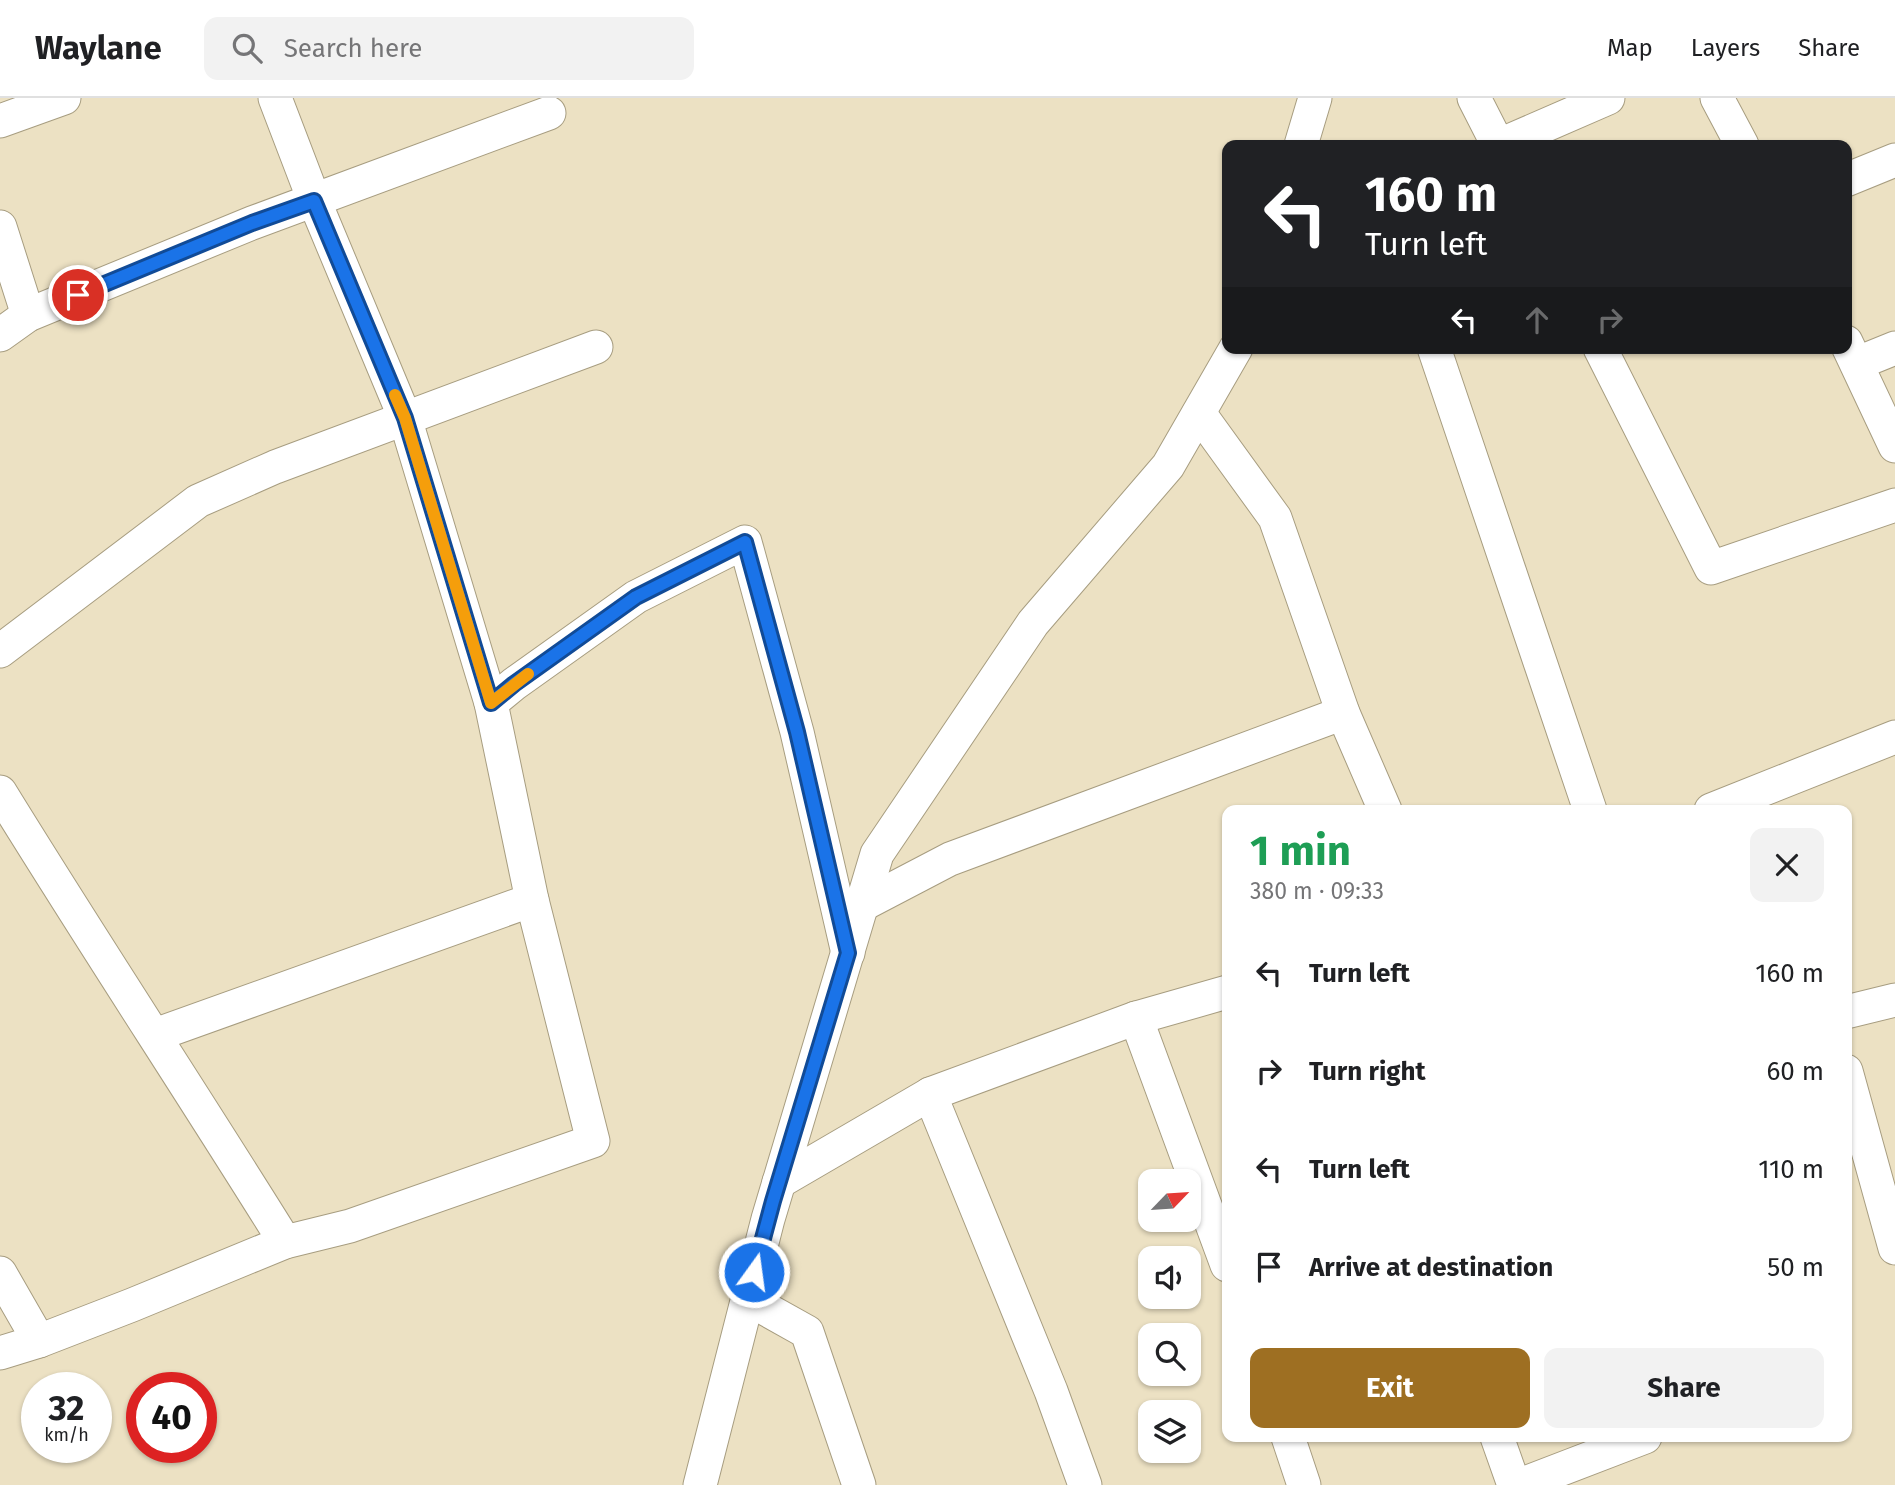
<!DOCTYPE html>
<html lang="en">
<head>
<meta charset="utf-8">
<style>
	:root { --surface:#fff; --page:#f2f2f2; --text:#202124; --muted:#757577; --line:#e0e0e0; --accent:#9e6f22 }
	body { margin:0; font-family:"Fira Sans",sans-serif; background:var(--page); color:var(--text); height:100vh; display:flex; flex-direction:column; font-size:26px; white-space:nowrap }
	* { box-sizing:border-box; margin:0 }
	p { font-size:23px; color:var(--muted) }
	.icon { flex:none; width:38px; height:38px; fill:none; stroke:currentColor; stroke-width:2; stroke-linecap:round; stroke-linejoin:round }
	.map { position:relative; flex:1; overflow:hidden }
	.sheet { position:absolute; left:1222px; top:707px; width:630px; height:637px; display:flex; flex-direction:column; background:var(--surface); border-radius:14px; box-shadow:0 2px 5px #0004 }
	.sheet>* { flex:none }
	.hud { position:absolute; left:1222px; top:42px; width:630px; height:214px; border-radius:14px; box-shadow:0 2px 5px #0004; background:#202124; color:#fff; overflow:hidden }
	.needle { width:46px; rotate:65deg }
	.buttons { position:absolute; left:1138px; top:1071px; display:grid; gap:14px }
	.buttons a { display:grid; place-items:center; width:63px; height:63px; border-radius:14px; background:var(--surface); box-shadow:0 2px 5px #0004; font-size:35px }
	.speed { position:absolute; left:21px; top:1274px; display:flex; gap:14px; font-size:35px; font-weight:700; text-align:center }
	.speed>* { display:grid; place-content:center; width:91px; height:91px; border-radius:50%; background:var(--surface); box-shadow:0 2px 5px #0004; line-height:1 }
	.speed small { font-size:18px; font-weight:400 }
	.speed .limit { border:10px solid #d22; background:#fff; color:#111 }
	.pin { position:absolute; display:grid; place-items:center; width:60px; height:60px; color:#fff; margin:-30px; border:4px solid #fff; border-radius:50%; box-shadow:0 2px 7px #0007 }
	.me { position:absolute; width:77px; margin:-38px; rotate:14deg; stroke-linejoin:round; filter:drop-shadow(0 0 5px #0008) }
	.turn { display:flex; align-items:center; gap:24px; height:147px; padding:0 28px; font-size:32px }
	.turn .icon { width:91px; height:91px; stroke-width:2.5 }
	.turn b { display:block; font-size:49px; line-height:60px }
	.lanes { display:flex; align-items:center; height:66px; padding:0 28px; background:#0003; justify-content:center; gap:35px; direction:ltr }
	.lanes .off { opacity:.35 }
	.round { display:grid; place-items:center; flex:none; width:74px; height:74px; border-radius:14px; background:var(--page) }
	.summary { display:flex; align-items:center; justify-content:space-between; height:119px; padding:0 28px }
	h1 { font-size:42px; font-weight:700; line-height:52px; color:#1e9e55 }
	.action { display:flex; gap:14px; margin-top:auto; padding:14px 28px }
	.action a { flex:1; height:80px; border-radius:14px; background:var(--accent); color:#fff; font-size:28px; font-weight:700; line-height:80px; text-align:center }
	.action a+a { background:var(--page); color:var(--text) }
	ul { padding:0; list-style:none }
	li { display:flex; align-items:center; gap:21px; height:98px; padding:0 28px }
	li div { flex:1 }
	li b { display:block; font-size:26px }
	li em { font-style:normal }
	header { display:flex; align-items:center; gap:42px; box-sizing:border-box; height:98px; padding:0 35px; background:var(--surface); border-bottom:2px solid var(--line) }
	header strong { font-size:33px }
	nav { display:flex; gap:38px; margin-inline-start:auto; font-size:24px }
	.search { width:490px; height:63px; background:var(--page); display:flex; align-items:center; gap:18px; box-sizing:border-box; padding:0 24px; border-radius:14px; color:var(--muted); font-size:26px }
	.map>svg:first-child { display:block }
</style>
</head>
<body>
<header>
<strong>Waylane</strong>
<div class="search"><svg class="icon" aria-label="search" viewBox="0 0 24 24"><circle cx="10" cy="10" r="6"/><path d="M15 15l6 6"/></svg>Search here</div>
<nav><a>Map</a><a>Layers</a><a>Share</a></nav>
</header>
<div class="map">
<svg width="1895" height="1387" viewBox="0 0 1895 1387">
	<rect width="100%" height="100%" fill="#ece1c3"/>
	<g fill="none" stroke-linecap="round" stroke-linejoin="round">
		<defs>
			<g id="minor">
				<path d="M 275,0 L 314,102 L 405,320 L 491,605"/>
				<path d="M 1474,0 L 1498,47"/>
				<path d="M 1717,0 L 1742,47"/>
				<path d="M 0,23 L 64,0"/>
				<path d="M 1301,47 L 1315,0"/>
				<path d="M 1500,47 L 1608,0"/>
				<path d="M 1846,82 L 1895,62"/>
				<path d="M 0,129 L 28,217"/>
				<path d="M 0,237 L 28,217 L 252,125 L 549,15"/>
				<path d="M 1846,244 L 1895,348"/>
				<path d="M 1434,250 L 1590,712"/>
				<path d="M 1600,250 L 1711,470 L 1895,407"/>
				<path d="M 1858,265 L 1895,250"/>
				<path d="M 1199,315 L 1275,420 L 1343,615 L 1385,712"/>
				<path d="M 0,553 L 198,403 L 275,369 L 596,249"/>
				<path d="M 0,694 C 93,845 191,993 285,1144"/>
				<path d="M 1711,712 L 1895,639"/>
				<path d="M 862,807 L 950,761 L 1343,615"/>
				<path d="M 1846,914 L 1895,902"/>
				<path d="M 1136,920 L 1227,1167"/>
				<path d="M 155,937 L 532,802"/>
				<path d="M 1846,973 L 1895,1150"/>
				<path d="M 930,996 L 1051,1293 L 1085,1387"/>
				<path d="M 779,1084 L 930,996 L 1136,920 L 1227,894"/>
				<path d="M 0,1175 L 39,1243"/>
				<path d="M 748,1201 L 807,1234 L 859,1387"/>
				<path d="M 0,1255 L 39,1243 L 132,1207 L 285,1144 L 350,1128 L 593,1043 L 532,802 L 491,605 L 514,586 L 636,499 L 745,444 L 797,634 L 848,855"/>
				<path d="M 1288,1339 L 1304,1387"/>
				<path d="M 1497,1339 L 1514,1387"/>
				<path d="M 700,1387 L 768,1121 L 877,756 L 1033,525 L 1168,368 L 1236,250"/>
				<path d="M 1520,1387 L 1645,1339"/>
			</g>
		</defs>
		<use href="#minor" stroke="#a79d80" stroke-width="35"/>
		<use href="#minor" stroke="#fff" stroke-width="33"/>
	</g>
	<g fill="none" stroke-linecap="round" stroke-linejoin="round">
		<defs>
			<path id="route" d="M 78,197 L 252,125 L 314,103 L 405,320 L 491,605 L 514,586 L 636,499 L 745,444 L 797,634 L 848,855 L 773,1103 L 754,1174"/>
		</defs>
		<use href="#route" stroke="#114b97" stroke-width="18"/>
		<use href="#route" stroke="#1a73e8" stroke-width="12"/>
		<path stroke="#f59e0b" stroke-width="12" d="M 395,297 L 405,320 L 491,605 L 528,576"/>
	</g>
</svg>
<div class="buttons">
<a><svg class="needle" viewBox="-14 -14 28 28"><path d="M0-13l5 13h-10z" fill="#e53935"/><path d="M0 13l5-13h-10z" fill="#757577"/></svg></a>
<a><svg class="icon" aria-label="sound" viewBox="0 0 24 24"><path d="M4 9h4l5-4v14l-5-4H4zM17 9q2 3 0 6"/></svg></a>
<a><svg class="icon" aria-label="search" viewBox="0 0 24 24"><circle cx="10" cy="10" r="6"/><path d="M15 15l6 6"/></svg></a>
<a><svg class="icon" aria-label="layers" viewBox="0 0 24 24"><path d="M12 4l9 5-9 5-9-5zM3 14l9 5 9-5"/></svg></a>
</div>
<div class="speed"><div>32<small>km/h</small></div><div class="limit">40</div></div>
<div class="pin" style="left:78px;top:197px;background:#d93025"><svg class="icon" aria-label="arrive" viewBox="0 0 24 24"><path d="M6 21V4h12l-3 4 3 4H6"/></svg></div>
<svg class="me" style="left:754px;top:1174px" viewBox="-20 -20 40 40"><circle r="17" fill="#1a73e8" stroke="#fff" stroke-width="3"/><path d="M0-11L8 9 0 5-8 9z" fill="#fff"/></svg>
<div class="hud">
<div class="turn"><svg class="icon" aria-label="left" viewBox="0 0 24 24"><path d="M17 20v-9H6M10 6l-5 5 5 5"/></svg><div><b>160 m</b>Turn left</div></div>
<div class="lanes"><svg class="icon" aria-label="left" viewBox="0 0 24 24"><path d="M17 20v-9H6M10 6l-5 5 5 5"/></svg><svg class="icon off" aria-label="ahead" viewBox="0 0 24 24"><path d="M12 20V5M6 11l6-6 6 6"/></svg><svg class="icon off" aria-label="right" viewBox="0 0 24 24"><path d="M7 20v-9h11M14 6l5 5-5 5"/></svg></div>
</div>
<section class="sheet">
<div class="summary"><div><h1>1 min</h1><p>380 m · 09:33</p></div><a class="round"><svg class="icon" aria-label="close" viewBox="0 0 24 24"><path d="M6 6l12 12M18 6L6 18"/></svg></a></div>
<ul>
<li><svg class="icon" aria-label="left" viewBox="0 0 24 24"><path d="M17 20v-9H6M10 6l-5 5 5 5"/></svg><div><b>Turn left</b></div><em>160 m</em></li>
<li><svg class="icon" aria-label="right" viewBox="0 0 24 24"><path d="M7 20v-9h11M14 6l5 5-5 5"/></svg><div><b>Turn right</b></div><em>60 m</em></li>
<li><svg class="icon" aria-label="left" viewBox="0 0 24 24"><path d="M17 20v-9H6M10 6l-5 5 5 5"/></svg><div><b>Turn left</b></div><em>110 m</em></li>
<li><svg class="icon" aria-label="arrive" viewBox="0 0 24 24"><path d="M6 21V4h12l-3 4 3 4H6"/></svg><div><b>Arrive at destination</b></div><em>50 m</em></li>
</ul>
<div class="action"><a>Exit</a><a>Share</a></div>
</section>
</div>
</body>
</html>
